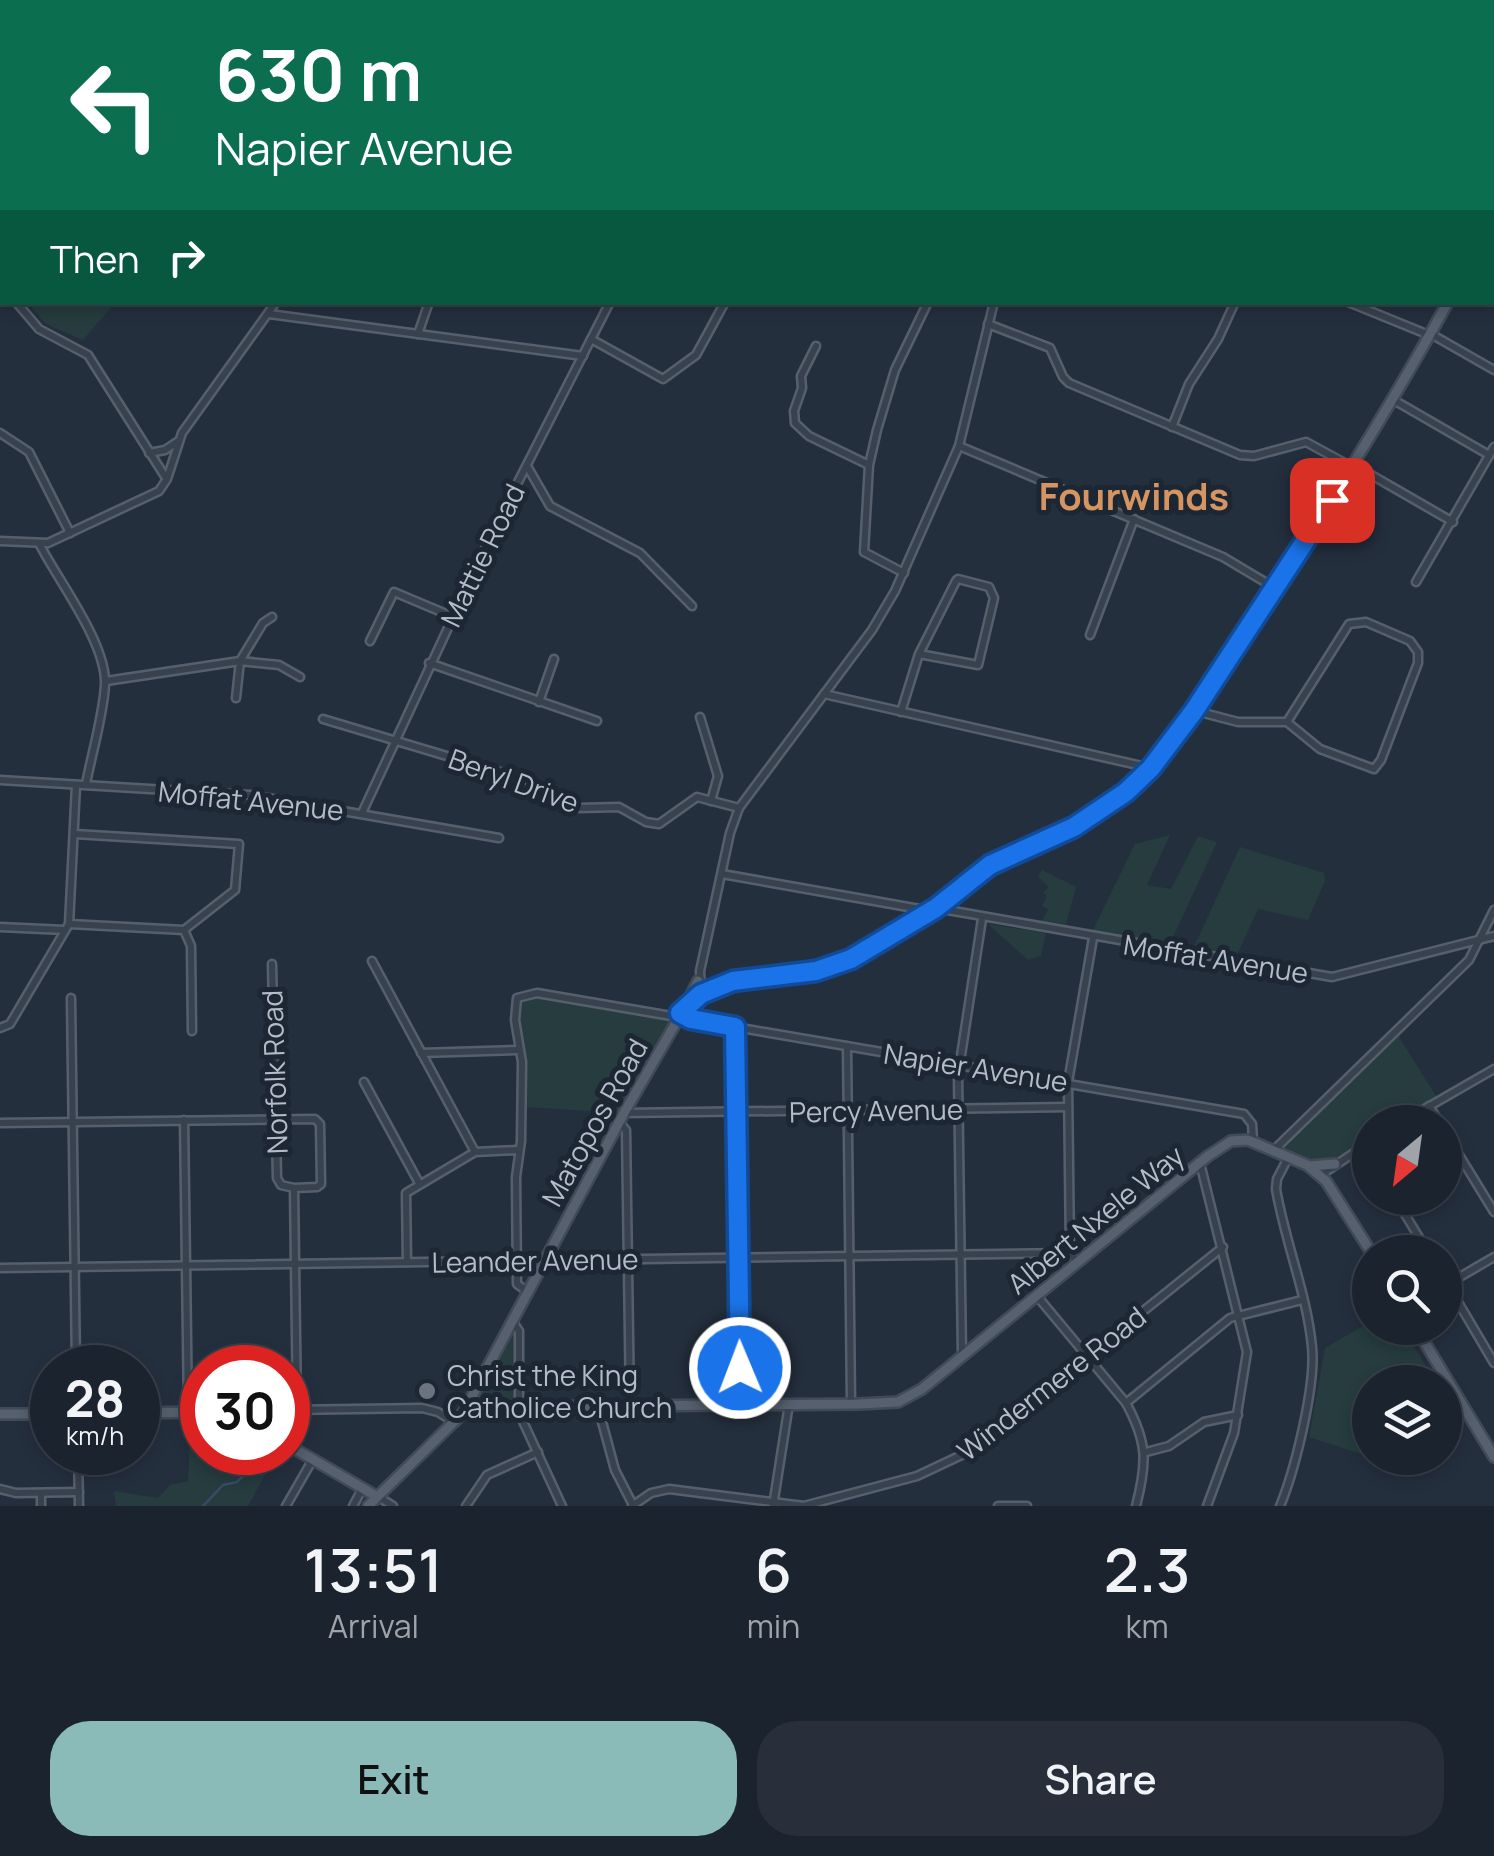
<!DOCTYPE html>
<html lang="en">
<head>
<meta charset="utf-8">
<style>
	:root { --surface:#1b232e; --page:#282f3a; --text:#f1f3f6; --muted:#a0a4aa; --line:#39404a; --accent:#8bbbb9 }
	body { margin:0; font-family:Manrope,sans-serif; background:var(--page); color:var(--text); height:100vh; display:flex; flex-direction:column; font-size:38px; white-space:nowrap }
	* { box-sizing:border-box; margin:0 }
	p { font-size:32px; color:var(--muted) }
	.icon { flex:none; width:55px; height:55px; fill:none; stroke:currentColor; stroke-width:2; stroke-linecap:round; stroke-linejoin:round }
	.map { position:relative; height:1506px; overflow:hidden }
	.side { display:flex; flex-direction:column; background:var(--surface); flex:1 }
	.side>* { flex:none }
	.guide { position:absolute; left:0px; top:0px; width:1495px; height:305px; box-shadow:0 5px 15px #0003,0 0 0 2px var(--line); background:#0b6e4f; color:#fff; overflow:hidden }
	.needle { width:65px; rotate:209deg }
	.controls { position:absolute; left:1352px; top:1105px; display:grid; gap:20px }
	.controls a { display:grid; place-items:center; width:110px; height:110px; border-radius:50%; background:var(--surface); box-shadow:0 5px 15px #0003,0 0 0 2px var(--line); font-size:50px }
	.speed { position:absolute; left:30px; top:1345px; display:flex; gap:20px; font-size:50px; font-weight:700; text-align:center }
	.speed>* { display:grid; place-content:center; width:130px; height:130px; border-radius:50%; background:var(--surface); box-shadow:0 5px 15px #0003,0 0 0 2px var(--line); line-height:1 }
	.speed small { font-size:25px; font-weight:400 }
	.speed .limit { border:15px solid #d22; background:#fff; color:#111 }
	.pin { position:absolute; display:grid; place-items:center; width:85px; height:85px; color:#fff; margin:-42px; border-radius:20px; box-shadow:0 5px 15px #0006 }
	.me { position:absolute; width:110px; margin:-55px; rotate:359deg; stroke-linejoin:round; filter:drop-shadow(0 0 8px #0008) }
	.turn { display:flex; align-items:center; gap:35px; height:210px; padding:0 50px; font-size:45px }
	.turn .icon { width:130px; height:130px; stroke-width:2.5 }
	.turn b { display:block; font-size:70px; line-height:85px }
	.then { display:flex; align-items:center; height:95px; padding:0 50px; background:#0003; gap:20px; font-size:38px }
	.eta { display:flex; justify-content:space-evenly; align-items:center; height:170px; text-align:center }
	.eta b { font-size:60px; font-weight:600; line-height:70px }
	.cta { display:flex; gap:20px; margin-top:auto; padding:20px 50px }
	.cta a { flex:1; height:115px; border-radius:40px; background:var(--accent); color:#111; font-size:40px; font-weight:600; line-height:115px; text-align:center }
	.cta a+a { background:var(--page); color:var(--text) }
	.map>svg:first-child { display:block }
</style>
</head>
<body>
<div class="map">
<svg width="1494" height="1506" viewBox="0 0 1494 1506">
	<rect width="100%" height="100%" fill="#242f3e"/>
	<g fill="#263c3f">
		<path d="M 28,303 L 115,303 L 83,340 L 46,324 Z"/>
		<path d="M 1170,835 L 1147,885 L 1171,889 L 1198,836 L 1217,842 L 1168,948 L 1091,934 L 1135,844 Z"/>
		<path d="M 1240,847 L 1324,873 L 1325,881 L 1308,920 L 1258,909 L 1237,955 L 1193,949 Z"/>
		<path d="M 1042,870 L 1076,887 L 1066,924 L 1042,921 L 1048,909 L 1042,906 L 1047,896 L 1043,893 L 1049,887 L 1038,876 Z"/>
		<path d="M 988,924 L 1046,933 L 1041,956 L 1028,960 Z"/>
		<path d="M 538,995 L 672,1019 L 620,1113 L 527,1107 L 517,1008 L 518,1002 L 524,997 Z"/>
		<path d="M 1397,1034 L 1438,1099 L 1398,1122 L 1370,1122 L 1370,1139 C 1334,1161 1322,1171 1282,1149 L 1281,1146 Z"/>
		<path d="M 1370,1322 L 1370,1328 L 1402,1328 L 1436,1382 L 1370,1382 L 1370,1457 L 1309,1437 L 1325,1348 Z"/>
		<path d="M 514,1328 L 517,1331 L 517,1403 L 482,1404 L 478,1396 Z"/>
		<path d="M 191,1413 L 202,1414 L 202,1452 L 277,1453 L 248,1506 L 116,1506 L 114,1491 L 158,1498 L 170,1485 L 188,1481 Z"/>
	</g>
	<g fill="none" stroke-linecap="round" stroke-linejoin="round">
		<path stroke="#394c67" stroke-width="2.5" d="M 203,1506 L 223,1485 L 237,1482 L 267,1452"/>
		<defs>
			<g id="minor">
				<path d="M 606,0 L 611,2"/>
				<path d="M 937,0 L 942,2"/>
				<path d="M 1049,0 L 1049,2"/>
				<path d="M 460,2 L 462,0"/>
				<path d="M 652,2 L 653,0"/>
				<path d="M 766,2 L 768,0"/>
				<path d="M 880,2 L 881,0"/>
				<path d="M 0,112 L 2,113"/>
				<path d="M 0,262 L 2,253"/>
				<path d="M 1492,282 L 1494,283"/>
				<path d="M 0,286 L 2,288"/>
				<path d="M 16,302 L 39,329 L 88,355 L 166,478"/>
				<path d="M 1348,302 L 1429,335"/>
				<path d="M 269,314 L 583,356"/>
				<path d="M 988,324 L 1050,348 L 1063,377 L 1069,383 L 1240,455 L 1254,456 L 1306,442 L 1352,467"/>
				<path d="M 418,334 L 429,302"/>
				<path d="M 1431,334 L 1494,370"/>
				<path d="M 591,339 L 663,379 L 696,355 L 725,302"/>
				<path d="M 816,346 L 801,376 L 802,388 L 794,411 L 795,423 L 809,436 L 869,465"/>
				<path d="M 1392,399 L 1489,455"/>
				<path d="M 1172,427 L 1189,384 L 1218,339 L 1235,302"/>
				<path d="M 0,433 L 29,452 L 70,533"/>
				<path d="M 959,446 L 1223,557 L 1275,588"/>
				<path d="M 149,453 L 165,450 L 177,442"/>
				<path d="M 1354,465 L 1453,522"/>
				<path d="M 527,466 L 550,506 L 640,553 L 692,606"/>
				<path d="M 0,541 L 48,543 L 159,491 L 167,479 L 182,433 L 276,302"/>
				<path d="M 40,545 C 59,582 107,644 105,685 C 103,717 92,752 86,784"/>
				<path d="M 904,573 L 864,552 L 869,465 L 877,430 L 895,370 L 928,302"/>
				<path d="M 1416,582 L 1494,447"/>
				<path d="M 1090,635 L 1134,519"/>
				<path d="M 370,641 L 394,592 L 451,616"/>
				<path d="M 429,663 L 597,721"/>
				<path d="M 106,681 L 240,661 L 263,623 L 272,617"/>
				<path d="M 824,694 L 1151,768"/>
				<path d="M 236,698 L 240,661 L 279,665 L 300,677"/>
				<path d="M 539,702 L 554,659"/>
				<path d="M 1196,711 L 1238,722 L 1287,722 L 1320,749 L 1374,769 L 1381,760 L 1418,663 L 1418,652 L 1410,641 L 1366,622 L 1349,624 L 1287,722"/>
				<path d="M 901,712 L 919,654 L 956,581 L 958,579 L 989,587 L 994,598 L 978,665 L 919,654"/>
				<path d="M 700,717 L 718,776 L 711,801"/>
				<path d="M 323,719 L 527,780 L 579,808 L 619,807 L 646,822 L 659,824 L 697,797 L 739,808"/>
				<path d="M 0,780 L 250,795 L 499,838"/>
				<path d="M 362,813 L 494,529 L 610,302"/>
				<path d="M 75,834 L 239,844 L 235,890 L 184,930"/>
				<path d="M 722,874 L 931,911"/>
				<path d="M 936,908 L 1332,977 L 1494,936"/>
				<path d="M 69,924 L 184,930 L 191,946 L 192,1031"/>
				<path d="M 0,927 L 65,930"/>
				<path d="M 372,961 L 475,1152"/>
				<path d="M 272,964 L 277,1178 L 281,1185 L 294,1188 L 297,1409"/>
				<path d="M 701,994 L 700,971 L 730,833 L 739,808 L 872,630 L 895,591 L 959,446 L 994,302"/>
				<path d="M 71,998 L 76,1368"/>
				<path d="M 680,1013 L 691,1019 L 735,1027 L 1244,1114 L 1252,1124 L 1253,1140"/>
				<path d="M 735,1027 L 740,1404"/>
				<path d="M 0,1028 L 10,1024 L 69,924 L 76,785"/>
				<path d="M 847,1046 L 851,1403"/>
				<path d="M 421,1053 L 518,1050"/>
				<path d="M 364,1082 L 419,1183"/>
				<path d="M 1429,1106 L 1439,1122"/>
				<path d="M 624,1113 L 1068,1107"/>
				<path d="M 184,1120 L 188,1412"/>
				<path d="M 619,1122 L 626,1130 L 630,1406"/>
				<path d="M 1402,1122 L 1494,1069"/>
				<path d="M 0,1123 L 315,1119 L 320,1124 L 321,1184 L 317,1187 L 294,1188"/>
				<path d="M 1445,1132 L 1494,1212"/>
				<path d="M 1274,1150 L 1469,960 L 1494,910"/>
				<path d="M 1200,1163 L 1247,1352 L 1234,1433 L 1207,1506"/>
				<path d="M 1321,1175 L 1370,1142"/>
				<path d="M 1395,1198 L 1428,1252"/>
				<path d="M 1077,1261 L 1070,1253 L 1068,1082 L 1093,938"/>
				<path d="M 407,1262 L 406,1193 L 475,1152 L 517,1150"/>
				<path d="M 0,1268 L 1070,1253"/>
				<path d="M 1445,1280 L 1494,1363"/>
				<path d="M 1446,1285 L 1494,1257"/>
				<path d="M 528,1292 L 517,1284 L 516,1177 L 521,1141 L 522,1062 L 515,1020 L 517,998 L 537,993 L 677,1017"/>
				<path d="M 1037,1296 L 1126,1403 C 1148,1443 1147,1463 1136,1506"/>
				<path d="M 513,1322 L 519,1331 L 519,1413 L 562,1506"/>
				<path d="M 962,1355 L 958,1075 L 982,919"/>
				<path d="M 1126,1403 L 1230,1318 L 1302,1300"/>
				<path d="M 598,1407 L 615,1470 L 633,1505"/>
				<path d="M 288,1410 L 422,1408 L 438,1412 L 455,1423"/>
				<path d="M 78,1452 L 79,1506"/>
				<path d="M 1146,1452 L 1169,1446 L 1204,1422 L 1238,1415"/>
				<path d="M 0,1489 L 16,1493 L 79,1492"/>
				<path d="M 377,1496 L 393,1506"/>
				<path d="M 41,1506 L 41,1494"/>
				<path d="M 286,1506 L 313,1459"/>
				<path d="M 353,1506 L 362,1489"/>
				<path d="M 466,1506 L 487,1475 L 538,1452"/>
				<path d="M 632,1506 L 651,1493 L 669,1489 L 804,1506 L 917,1476 L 968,1452 L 1223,1247"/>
				<path d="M 773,1506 L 789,1404"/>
				<path d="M 998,1506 L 1027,1506"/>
				<path d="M 1280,1506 C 1295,1470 1316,1385 1312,1347 C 1307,1294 1285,1242 1276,1189 L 1277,1179 L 1289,1156"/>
			</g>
			<g id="major">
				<path d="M 1492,222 L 1494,219"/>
				<path d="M 688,1001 L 698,981"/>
				<path d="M 1310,1166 L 1335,1164"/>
				<path d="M 1416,1328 L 1494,1457"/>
				<path d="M 467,1407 L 858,1404 L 898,1402 L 922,1389 L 1208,1156 L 1231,1141 L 1248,1140 L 1307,1165 L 1326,1181 L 1371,1252"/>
				<path d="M 138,1413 L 202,1412"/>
				<path d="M 0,1414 L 52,1414"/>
				<path d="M 288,1445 L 376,1496"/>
				<path d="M 368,1506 L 463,1413 L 624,1113 L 685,1007 C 726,969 780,982 829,968 C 860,958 889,938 916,921 C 942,905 962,881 988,866 C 1037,838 1092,825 1134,786 C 1183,740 1218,676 1254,620 C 1322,516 1388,411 1448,302"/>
			</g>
		</defs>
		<use href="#minor" stroke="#565f6c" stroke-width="11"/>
		<use href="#major" stroke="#414a57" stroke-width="14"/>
		<use href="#minor" stroke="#38414e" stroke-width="6"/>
		<use href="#major" stroke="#56606e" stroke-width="9"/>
	</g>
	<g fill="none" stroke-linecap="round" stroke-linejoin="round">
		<defs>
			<path id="route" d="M 740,1368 L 735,1027 L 691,1019 L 680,1013 L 701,994 L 733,981 L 816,971 L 851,959 L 936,908 L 990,865 L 1074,827 L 1126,792 L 1151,768 L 1194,711 L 1332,500"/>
		</defs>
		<use href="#route" stroke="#114b97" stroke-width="25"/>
		<use href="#route" stroke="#1a73e8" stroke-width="18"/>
	</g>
	<circle fill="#6b7280" stroke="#1d2633" stroke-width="4" cx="427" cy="1391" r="10"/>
	<g text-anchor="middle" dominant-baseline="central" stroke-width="10" stroke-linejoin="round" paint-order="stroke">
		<g font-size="28" fill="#b4bcc9" stroke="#1d2633">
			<text transform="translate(482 555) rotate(-64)">Mattie Road</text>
			<text transform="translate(514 780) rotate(20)">Beryl Drive</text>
			<text transform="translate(251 800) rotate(6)">Moffat Avenue</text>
			<text transform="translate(1216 958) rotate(9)">Moffat Avenue</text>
			<text transform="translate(976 1067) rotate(9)">Napier Avenue</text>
			<text transform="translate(274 1072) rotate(-92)">Norfolk Road</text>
			<text transform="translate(876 1110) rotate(-1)">Percy Avenue</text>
			<text transform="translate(594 1122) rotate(-61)">Matopos Road</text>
			<text transform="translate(1095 1219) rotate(-39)">Albert Nxele Way</text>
			<text transform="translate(535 1260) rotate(-1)">Leander Avenue</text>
			<text transform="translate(1051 1383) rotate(-38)">Windermere Road</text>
		</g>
		<g font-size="28" fill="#b4bcc9" stroke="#1d2633" text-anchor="start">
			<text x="447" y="1375">Christ the King<tspan x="447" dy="32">Catholice Church</tspan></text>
		</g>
		<g font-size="38" font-weight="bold" fill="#d59563" stroke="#1d2633">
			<text x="1134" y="495">Fourwinds</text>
		</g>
	</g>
</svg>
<div class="controls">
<a><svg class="needle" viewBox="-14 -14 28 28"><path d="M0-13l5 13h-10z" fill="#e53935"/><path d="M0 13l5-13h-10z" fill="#a0a4aa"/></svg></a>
<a><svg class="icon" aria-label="search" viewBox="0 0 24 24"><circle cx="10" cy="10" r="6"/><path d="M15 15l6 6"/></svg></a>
<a><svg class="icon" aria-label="layers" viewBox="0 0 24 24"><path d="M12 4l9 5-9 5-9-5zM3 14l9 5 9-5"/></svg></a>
</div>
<div class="speed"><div>28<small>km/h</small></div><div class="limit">30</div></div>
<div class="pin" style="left:1332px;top:500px;background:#d93025"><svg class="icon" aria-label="arrive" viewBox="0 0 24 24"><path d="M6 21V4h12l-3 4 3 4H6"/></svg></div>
<svg class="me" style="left:740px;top:1368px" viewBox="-20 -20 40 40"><circle r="17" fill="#1a73e8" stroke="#fff" stroke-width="3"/><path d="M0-11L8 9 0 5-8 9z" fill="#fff"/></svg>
<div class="guide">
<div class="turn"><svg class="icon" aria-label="left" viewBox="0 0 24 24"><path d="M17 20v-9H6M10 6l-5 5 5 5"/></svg><div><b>630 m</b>Napier Avenue</div></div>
<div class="then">Then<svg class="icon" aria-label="right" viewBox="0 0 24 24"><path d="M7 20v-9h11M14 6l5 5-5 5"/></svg></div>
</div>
</div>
<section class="side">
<div class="eta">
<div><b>13:51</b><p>Arrival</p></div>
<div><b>6</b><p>min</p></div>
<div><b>2.3</b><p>km</p></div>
</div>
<div class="cta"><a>Exit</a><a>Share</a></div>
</section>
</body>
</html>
